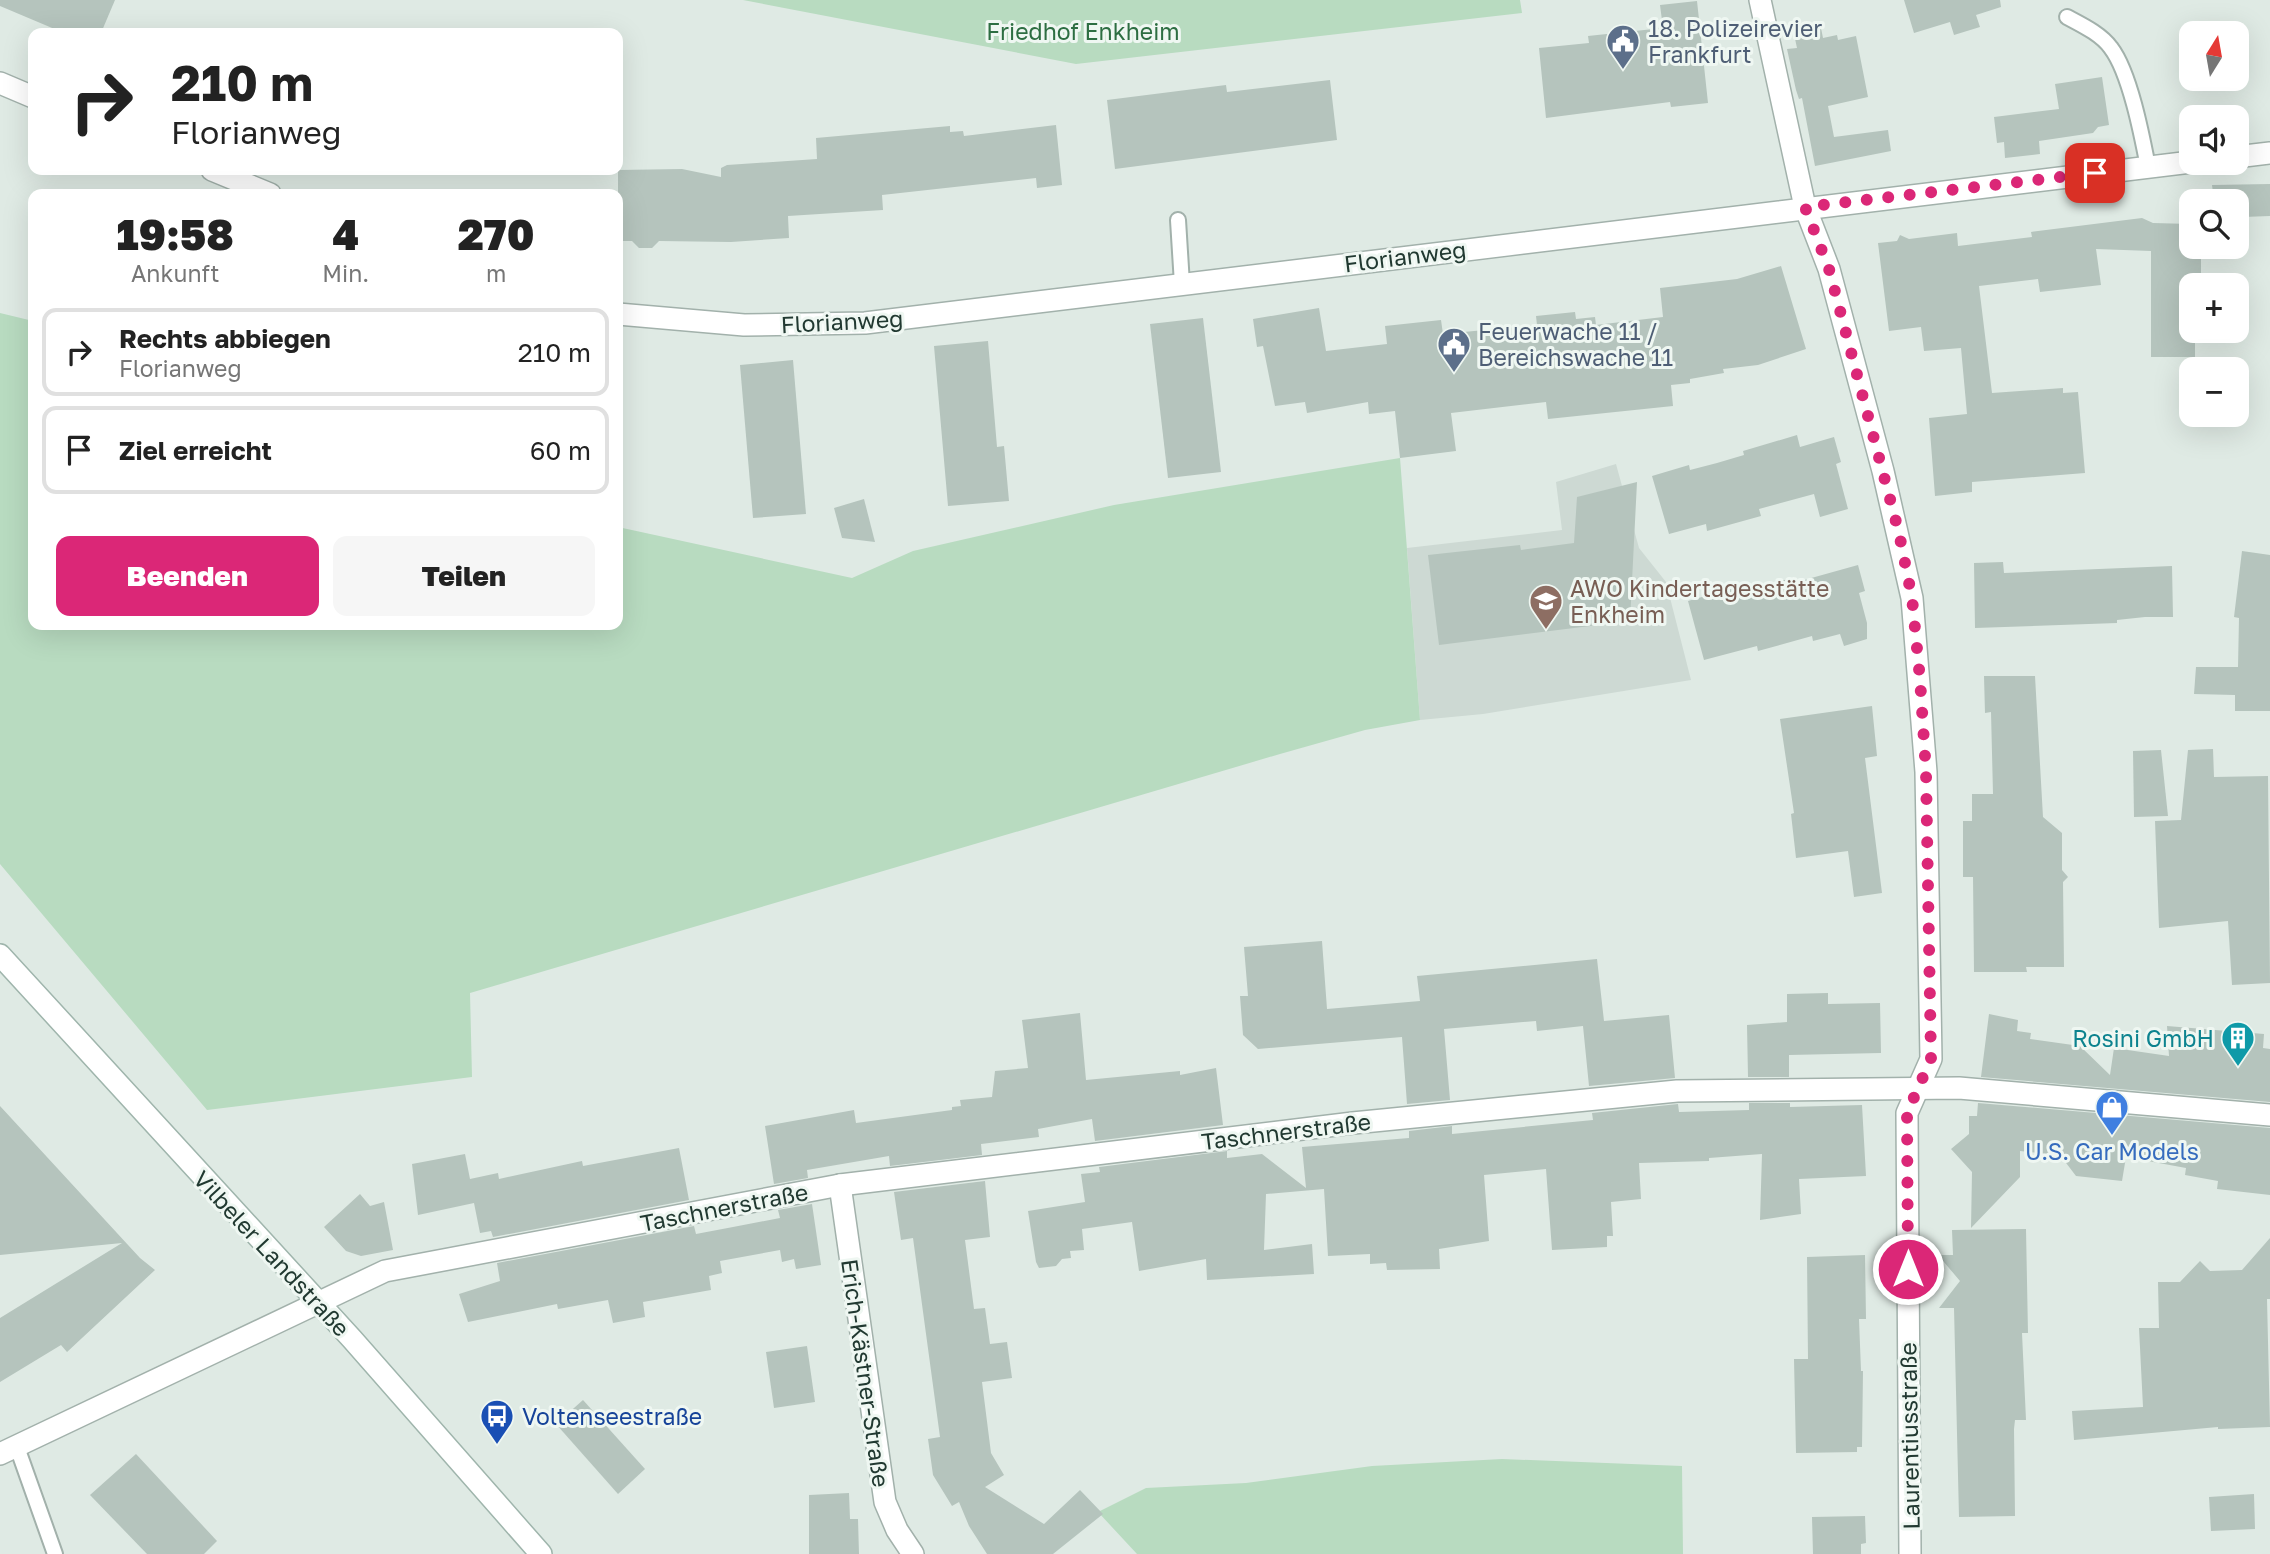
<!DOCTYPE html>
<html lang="de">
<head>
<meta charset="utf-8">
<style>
	:root { --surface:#fff; --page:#f6f6f6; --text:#222; --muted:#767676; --line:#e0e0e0; --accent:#db2777 }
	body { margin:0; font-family:"Golos Text",sans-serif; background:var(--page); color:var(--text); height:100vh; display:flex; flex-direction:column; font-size:26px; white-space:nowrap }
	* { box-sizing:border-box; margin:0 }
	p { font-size:23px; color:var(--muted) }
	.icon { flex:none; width:38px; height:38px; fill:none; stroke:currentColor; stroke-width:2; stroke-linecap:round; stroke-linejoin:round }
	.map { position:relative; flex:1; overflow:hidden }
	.drawer { position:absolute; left:28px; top:189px; width:595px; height:441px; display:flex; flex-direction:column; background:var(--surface); border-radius:14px; box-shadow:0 7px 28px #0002 }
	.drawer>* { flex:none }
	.guide { position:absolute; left:28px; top:28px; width:595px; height:147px; border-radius:14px; box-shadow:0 7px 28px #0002; background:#fff; color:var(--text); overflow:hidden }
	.needle { width:46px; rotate:11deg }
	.tools { position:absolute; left:2179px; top:21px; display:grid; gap:14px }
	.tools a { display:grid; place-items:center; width:70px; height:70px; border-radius:14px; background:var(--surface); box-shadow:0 7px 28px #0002; font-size:35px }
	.pin { position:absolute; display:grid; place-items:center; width:60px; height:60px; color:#fff; margin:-30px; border-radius:14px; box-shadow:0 4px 10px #0006 }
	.me { position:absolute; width:77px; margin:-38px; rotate:0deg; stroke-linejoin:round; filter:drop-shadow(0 0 5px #0008) }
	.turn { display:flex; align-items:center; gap:24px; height:147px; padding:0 28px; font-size:32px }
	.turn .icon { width:91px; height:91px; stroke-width:2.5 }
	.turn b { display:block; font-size:49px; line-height:60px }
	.eta { display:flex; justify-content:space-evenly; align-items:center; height:119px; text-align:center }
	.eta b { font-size:42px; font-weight:800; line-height:49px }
	.action { display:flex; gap:14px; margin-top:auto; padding:14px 28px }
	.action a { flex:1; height:80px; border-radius:14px; background:var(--accent); color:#fff; font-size:28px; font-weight:800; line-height:80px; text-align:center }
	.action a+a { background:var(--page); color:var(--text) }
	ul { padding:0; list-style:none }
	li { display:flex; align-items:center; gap:21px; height:88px; margin:0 14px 10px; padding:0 14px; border:4px solid var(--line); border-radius:14px }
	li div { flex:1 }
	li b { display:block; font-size:26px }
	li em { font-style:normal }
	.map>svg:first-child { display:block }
</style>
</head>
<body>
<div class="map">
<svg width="2270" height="1554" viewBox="0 0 2270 1554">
	<rect width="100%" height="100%" fill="#dfeae4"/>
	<path fill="#cdd9d3" d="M 1616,464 L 1639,548 L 1666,582 L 1691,680 L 1483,714 L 1420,720 L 1407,548 L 1562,530 L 1556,482 Z"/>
	<g fill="#b8dbc0">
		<path d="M 743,0 L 1520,0 L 1522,13 L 1076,64 Z"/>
		<path d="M 0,313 L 33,321 L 33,625 L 618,625 L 618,527 L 852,578 L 913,551 L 1114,505 L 1400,458 L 1420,720 L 1365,730 L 1280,754 L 470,993 L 472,1077 L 207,1110 L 0,864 Z"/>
		<path d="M 1502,1459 L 1682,1466 L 1683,1554 L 1137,1554 L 1098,1512 L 1146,1488 L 1246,1483 L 1372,1466 Z"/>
	</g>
	<g fill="#b5c4bd">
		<path d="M 0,0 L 115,0 L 101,33 L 64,33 L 0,6 Z"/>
		<path d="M 1904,0 L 2000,0 L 2001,7 L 1976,15 L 1980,27 L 1954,35 L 1950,22 L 1914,33 Z"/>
		<path d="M 1697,1 L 1708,103 L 1671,107 L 1670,102 L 1546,118 L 1539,48 L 1589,43 L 1588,36 L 1663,28 L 1660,5 Z"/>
		<path d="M 1821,28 L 1823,38 L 1837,35 L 1838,40 L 1856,36 L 1868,97 L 1828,106 L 1834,137 L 1888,130 L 1891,151 L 1815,166 L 1802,98 L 1799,99 L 1796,90 L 1787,49 L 1797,48 L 1794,34 Z"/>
		<path d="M 2102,77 L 2109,125 L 2098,127 L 2093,133 L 2039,141 L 2040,154 L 2005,158 L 2004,142 L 1997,143 L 1994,117 L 2059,109 L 2055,84 Z"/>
		<path d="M 1330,80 L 1337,140 L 1115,169 L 1107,100 L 1226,85 L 1227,92 Z"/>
		<path d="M 1056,125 L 1062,185 L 1037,188 L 1036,178 L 882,195 L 883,210 L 788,216 L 789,238 L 731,242 L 659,241 L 652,248 L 639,248 L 632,241 L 618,241 L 618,170 L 682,169 L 721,177 L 721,168 L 727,165 L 817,159 L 816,138 L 950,126 L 950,132 L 963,131 L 964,136 Z"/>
		<path d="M 2270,184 L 2270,216 L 2243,217 L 2245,254 L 2201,250 L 2201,285 L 2191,285 L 2191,331 L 2195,331 L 2195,357 L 2151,357 L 2151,251 L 2096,249 L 2101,285 L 2040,292 L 2038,279 L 1979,286 L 1992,393 L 2063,388 L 2063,393 L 2078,392 L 2085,473 L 1972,482 L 1972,492 L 1935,496 L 1929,418 L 1967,414 L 1961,348 L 1924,351 L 1921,327 L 1889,331 L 1878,243 L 1897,241 L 1900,235 L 1909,239 L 1957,233 L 1958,246 L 2032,237 L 2031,232 L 2142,218 L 2153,223 L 2191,224 L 2191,247 L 2236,247 L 2236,201 L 2214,201 L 2212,185 Z"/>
		<path d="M 1781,266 L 1806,349 L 1758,365 L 1723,369 L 1724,373 L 1690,379 L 1690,383 L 1671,385 L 1673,406 L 1548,419 L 1546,402 L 1451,413 L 1456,451 L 1400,458 L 1395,411 L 1369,414 L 1368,402 L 1307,413 L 1305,402 L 1275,406 L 1263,346 L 1257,347 L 1253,319 L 1319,308 L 1326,351 L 1387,344 L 1385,326 L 1441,320 L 1443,334 L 1537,325 L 1536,316 L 1575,312 L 1576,319 L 1595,317 L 1596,325 L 1663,317 L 1660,288 L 1737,279 Z"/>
		<path d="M 1203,318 L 1221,472 L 1168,478 L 1150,324 Z"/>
		<path d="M 988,341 L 997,447 L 1004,446 L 1009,501 L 948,506 L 934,346 Z"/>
		<path d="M 793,360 L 806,514 L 753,518 L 740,365 Z"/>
		<path d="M 1797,435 L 1800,447 L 1834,437 L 1841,462 L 1836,464 L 1848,509 L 1820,517 L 1814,494 L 1759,509 L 1761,516 L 1707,531 L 1706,524 L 1669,534 L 1652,476 L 1689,465 L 1690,470 L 1717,463 L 1744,455 L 1743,451 Z"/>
		<path d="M 1637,482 L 1630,621 L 1439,645 L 1428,555 L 1520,545 L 1521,550 L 1574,543 L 1577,497 Z"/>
		<path d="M 864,499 L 875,542 L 842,538 L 834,508 Z"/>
		<path d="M 2242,551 L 2270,555 L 2270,711 L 2235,711 L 2235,695 L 2194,694 L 2196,667 L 2238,667 L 2239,618 L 2234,617 Z"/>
		<path d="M 2003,562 L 2004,573 L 2172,566 L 2173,617 L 2145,617 L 2117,620 L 2117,623 L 1975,628 L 1974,563 Z"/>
		<path d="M 1858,565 L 1865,591 L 1859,593 L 1867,623 L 1867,639 L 1844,646 L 1840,634 L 1813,641 L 1812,636 L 1758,651 L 1757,646 L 1704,660 L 1688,601 L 1740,586 L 1741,592 L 1795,577 L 1797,582 Z"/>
		<path d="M 1984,676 L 2035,676 L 2043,817 L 2062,833 L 2062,870 L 2068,877 L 2063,882 L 2064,967 L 2026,967 L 2027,972 L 1974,972 L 1973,877 L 1963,877 L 1963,821 L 1972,821 L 1972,794 L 1993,794 L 1991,712 L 1985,713 Z"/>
		<path d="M 1872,706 L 1877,756 L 1865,758 L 1882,893 L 1854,897 L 1848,851 L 1796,858 L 1791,814 L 1794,813 L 1780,719 Z"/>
		<path d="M 2213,749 L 2214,777 L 2268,776 L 2270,983 L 2232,985 L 2228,921 L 2159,928 L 2155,821 L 2181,820 L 2188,750 Z"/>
		<path d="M 2161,750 L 2168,816 L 2134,817 L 2133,751 Z"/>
		<path d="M 1322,941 L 1327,1009 L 1420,1001 L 1417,976 L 1597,959 L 1604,1021 L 1669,1015 L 1675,1078 L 1589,1086 L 1583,1026 L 1537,1031 L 1536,1021 L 1444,1029 L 1450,1100 L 1407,1104 L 1402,1037 L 1258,1049 L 1243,1035 L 1240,996 L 1248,996 L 1244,947 Z"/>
		<path d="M 1828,993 L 1828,1004 L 1880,1003 L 1881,1053 L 1789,1055 L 1789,1077 L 1748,1077 L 1747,1025 L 1787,1022 L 1787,994 Z"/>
		<path d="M 1080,1013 L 1086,1080 L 1180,1071 L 1180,1075 L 1216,1068 L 1223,1125 L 1095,1141 L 1092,1119 L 1038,1129 L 1039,1137 L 981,1144 L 982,1155 L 890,1166 L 889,1156 L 807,1170 L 808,1178 L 774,1184 L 765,1126 L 854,1110 L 856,1123 L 952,1110 L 952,1107 L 961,1106 L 960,1100 L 992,1097 L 995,1071 L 1028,1068 L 1022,1020 Z"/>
		<path d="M 1989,1014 L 2018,1020 L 2017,1031 L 2031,1033 L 2030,1039 L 2080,1046 L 2110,1075 L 2114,1048 L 2169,1056 L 2167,1026 L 2264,1034 L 2263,1048 L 2270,1049 L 2270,1102 L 1981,1077 Z"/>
		<path d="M 1749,1103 L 1790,1103 L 1790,1107 L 1862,1105 L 1866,1176 L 1799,1179 L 1801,1214 L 1760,1220 L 1762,1154 L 1709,1158 L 1709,1161 L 1639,1163 L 1641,1199 L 1611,1202 L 1613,1236 L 1607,1236 L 1607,1247 L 1552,1250 L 1546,1169 L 1484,1175 L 1489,1241 L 1439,1249 L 1440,1269 L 1387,1270 L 1386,1263 L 1370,1264 L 1370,1254 L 1328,1256 L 1324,1189 L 1266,1194 L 1264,1250 L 1312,1244 L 1314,1274 L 1207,1280 L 1206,1259 L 1139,1271 L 1132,1222 L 1082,1229 L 1084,1250 L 1070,1251 L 1071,1258 L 1062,1259 L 1056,1266 L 1039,1268 L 1036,1262 L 1028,1211 L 1085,1202 L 1081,1174 L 1100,1172 L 1099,1167 L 1227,1151 L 1227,1158 L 1262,1154 L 1306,1188 L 1302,1147 L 1409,1138 L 1409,1131 L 1452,1126 L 1452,1134 L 1593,1120 L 1592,1113 L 1678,1104 L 1679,1112 L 1749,1110 Z"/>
		<path d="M 1978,1103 L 2270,1128 L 2270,1195 L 2217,1189 L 2218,1181 L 2185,1175 L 2186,1168 L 2126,1157 L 2122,1181 L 2076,1176 L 2060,1155 L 2020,1151 L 2020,1177 L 1971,1228 L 1972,1172 L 1951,1149 L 1969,1134 L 1969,1116 L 1977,1116 Z"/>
		<path d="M 0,1106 L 140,1258 L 155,1270 L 67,1352 L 61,1345 L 0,1382 L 0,1318 L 122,1243 L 0,1255 Z"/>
		<path d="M 679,1148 L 689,1200 L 493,1237 L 491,1231 L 480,1233 L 474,1203 L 418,1215 L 412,1164 L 465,1154 L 470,1179 L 498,1173 L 499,1179 L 582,1161 L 583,1166 Z"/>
		<path d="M 985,1181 L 990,1237 L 965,1240 L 974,1309 L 985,1308 L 990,1344 L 1007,1342 L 1012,1378 L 982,1382 L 991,1453 L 1004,1475 L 985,1487 L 1044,1524 L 1080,1490 L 1103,1514 L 1053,1554 L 987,1554 L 969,1526 L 959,1502 L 952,1506 L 933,1475 L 928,1439 L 940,1437 L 913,1238 L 901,1240 L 894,1192 Z"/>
		<path d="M 360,1194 L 370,1206 L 384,1202 L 393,1250 L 361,1256 L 346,1251 L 324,1227 Z"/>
		<path d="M 812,1204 L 821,1265 L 796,1269 L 794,1259 L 782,1262 L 780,1250 L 720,1261 L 722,1273 L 709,1276 L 711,1290 L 643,1302 L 645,1317 L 613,1323 L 608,1300 L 558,1309 L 557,1304 L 468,1322 L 459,1294 L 500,1281 L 497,1263 L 694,1226 L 696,1234 L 733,1227 L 780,1218 L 778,1210 Z"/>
		<path d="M 2026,1229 L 2028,1333 L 2022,1333 L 2026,1420 L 2015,1420 L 2014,1429 L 2015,1516 L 1959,1517 L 1954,1308 L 1939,1308 L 1960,1281 L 1938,1255 L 1953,1255 L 1952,1230 Z"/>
		<path d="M 2270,1238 L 2270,1299 L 2267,1299 L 2270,1427 L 2218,1429 L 2218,1427 L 2074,1440 L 2072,1411 L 2143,1407 L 2139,1328 L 2159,1328 L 2158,1282 L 2180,1282 L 2200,1261 L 2210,1271 L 2242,1270 Z"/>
		<path d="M 1865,1255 L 1866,1319 L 1859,1319 L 1861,1371 L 1863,1371 L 1862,1447 L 1857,1447 L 1857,1452 L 1796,1453 L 1794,1359 L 1808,1359 L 1807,1257 Z"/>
		<path d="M 807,1346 L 815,1402 L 774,1408 L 766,1352 Z"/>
		<path d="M 583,1400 L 645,1469 L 618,1494 L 556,1424 Z"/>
		<path d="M 136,1454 L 217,1541 L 204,1554 L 147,1554 L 90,1495 Z"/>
		<path d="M 849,1493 L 850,1519 L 858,1519 L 859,1554 L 809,1554 L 809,1495 Z"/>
		<path d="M 2254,1494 L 2255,1529 L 2211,1531 L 2209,1497 Z"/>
		<path d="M 1865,1516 L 1866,1543 L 1861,1544 L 1861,1554 L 1813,1554 L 1812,1517 Z"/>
	</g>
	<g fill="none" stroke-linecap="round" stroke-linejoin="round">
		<defs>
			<g id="lane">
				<path d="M 2067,17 C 2082,25 2101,34 2111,48 C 2130,73 2142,136 2148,167"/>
				<path d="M 1178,220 L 1182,284"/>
				<path d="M 17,1447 L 55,1554"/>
			</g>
			<g id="street">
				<path d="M 1760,0 L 1805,207 L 1829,269 L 1883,471 L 1912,598 L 1926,772 L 1931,1059 L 1907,1113 L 1910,1554"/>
				<path d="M 0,83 L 33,97"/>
				<path d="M 2236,157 L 2270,153"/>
				<path d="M 212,170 L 270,194"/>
				<path d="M 618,314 L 744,325 L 865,323 L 2191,162"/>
				<path d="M 840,1185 L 885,1502 L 897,1530 L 913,1554"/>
				<path d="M 0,1454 L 385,1271 L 840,1185 L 1353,1123 L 1677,1091 L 1959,1088 L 2270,1115"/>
			</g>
			<path id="secondary" d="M 0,955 L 352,1339 L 541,1554"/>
		</defs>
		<use href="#lane" stroke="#a2b1ab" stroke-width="18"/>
		<use href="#street" stroke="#a2b1ab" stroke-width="24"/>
		<use href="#secondary" stroke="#9fb5ac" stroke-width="24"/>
		<use href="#lane" stroke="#fff" stroke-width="14"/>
		<use href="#street" stroke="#fff" stroke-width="21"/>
		<use href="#secondary" stroke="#fff" stroke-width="21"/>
	</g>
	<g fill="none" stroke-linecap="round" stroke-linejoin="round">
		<path stroke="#db2777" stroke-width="12" stroke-dasharray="0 21.6" d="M 1908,1269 L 1907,1113 L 1931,1059 L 1926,772 L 1920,679 L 1912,598 L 1899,533 L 1829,269 L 1805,207 L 2095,173"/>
	</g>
	<defs>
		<symbol id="civic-pin" viewBox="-11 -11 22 30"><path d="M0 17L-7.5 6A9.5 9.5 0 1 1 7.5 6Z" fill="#5c6f8a" stroke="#eff7f2"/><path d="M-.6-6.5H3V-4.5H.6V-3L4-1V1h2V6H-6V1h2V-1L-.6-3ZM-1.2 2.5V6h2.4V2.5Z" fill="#fff"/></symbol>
		<symbol id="school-pin" viewBox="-11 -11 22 30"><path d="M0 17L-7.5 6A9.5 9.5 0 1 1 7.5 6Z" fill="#8d6e63" stroke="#eff7f2"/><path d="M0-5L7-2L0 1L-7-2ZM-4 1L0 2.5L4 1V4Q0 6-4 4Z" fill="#fff"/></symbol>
		<symbol id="building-pin" viewBox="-11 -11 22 30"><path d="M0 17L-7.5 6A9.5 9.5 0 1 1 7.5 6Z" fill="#0f9aa8" stroke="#eff7f2"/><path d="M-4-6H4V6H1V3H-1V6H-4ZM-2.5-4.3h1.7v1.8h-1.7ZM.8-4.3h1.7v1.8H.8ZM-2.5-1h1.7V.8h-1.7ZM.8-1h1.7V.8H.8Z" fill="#fff"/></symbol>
		<symbol id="shop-pin" viewBox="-11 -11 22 30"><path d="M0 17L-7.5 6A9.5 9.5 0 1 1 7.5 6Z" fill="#3f7fe0" stroke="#eff7f2"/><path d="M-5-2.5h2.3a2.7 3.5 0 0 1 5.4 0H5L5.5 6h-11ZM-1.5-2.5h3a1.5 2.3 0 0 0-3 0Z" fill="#fff"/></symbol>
		<symbol id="bus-pin" viewBox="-11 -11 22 30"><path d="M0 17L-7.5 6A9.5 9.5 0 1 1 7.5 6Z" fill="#1a4fb4" stroke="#eff7f2"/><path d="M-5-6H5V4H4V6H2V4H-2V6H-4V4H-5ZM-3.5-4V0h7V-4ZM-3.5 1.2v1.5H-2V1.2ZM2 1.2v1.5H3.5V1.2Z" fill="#fff"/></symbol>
	</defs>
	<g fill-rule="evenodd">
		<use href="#civic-pin" x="1604" y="22" width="38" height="52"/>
		<use href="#civic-pin" x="1435" y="325" width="38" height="52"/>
		<use href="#school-pin" x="1527" y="582" width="38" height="52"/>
		<use href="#building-pin" x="2219" y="1019" width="38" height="52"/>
		<use href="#shop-pin" x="2093" y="1088" width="38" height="52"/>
		<use href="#bus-pin" x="478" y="1397" width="38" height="52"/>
	</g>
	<g text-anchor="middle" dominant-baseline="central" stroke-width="6" stroke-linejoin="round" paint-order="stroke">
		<g font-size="23" fill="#4e5e75" stroke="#eff7f2" text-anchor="start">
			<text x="1648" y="28">18. Polizeirevier<tspan x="1648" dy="26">Frankfurt</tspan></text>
			<text x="1478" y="331">Feuerwache 11 /<tspan x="1478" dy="26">Bereichswache 11</tspan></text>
		</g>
		<g font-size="23" fill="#2d6e42" stroke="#eff7f2">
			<text x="1083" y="31">Friedhof Enkheim</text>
		</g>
		<g font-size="23" fill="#213931" stroke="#eff7f2">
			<text transform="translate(1405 256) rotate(-7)">Florianweg</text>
			<text transform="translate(842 321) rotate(-3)">Florianweg</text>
			<text transform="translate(1286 1131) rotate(-7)">Taschnerstraße</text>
			<text transform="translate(724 1207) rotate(-11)">Taschnerstraße</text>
			<text transform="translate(272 1253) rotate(47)">Vilbeler Landstraße</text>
			<text transform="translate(866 1373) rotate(82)">Erich-Kästner-Straße</text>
			<text transform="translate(1909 1436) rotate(-91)">Laurentiusstraße</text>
		</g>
		<g font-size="23" fill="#785e54" stroke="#eff7f2" text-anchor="start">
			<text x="1570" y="588">AWO Kindertagesstätte<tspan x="1570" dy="26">Enkheim</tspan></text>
		</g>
		<g font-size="23" fill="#0d838f" stroke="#eff7f2" text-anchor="end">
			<text x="2214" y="1038">Rosini GmbH</text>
		</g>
		<g font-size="23" fill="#366cbe" stroke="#eff7f2">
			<text x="2112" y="1151">U.S. Car Models</text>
		</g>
		<g font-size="23" fill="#164399" stroke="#eff7f2" text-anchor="start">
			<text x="522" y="1416">Voltenseestraße</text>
		</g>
	</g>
</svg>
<div class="tools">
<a><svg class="needle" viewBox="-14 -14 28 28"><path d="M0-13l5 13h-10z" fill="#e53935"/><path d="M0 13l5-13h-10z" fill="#767676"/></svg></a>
<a><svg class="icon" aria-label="sound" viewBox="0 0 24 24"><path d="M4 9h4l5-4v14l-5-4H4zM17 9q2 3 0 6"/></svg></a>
<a><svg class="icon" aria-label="search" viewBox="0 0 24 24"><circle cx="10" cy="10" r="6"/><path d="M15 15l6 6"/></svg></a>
<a>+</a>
<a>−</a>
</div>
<div class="pin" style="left:2095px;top:173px;background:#d93025"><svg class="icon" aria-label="arrive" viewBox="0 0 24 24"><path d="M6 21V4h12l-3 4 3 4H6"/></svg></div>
<svg class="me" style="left:1908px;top:1269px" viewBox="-20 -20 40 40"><circle r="17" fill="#db2777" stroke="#fff" stroke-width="3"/><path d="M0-11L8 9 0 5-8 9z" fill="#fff"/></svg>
<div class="guide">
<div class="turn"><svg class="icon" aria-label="right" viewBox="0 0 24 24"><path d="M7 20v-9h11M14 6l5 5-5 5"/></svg><div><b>210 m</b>Florianweg</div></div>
</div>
<section class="drawer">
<div class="eta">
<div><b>19:58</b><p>Ankunft</p></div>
<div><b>4</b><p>Min.</p></div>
<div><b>270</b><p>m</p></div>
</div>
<ul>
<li><svg class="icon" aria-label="right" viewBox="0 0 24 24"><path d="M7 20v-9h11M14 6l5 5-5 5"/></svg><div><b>Rechts abbiegen</b><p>Florianweg</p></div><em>210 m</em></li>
<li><svg class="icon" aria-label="arrive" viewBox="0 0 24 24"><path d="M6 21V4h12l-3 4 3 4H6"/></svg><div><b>Ziel erreicht</b></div><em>60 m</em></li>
</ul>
<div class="action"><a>Beenden</a><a>Teilen</a></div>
</section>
</div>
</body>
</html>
